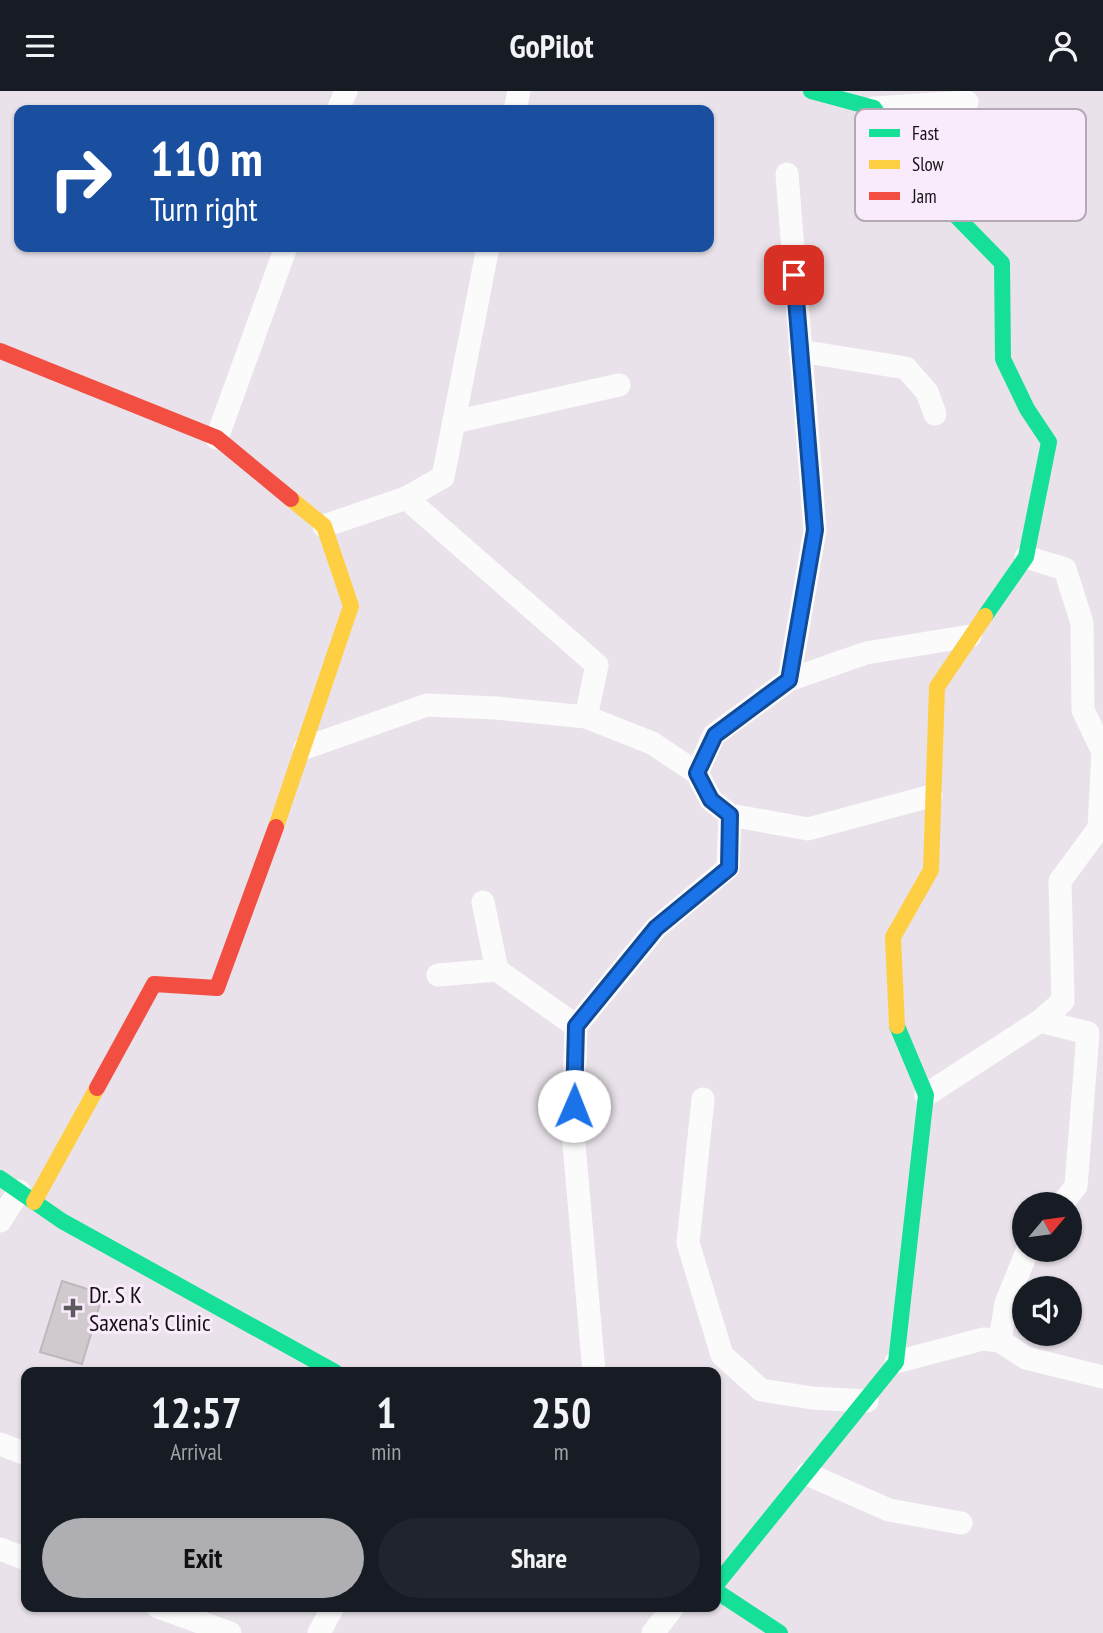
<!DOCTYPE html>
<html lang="en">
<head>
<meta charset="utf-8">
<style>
	:root { --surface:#171b24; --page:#20242c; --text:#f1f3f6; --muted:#9ea1a6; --accent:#afaeb2 }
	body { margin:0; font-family:"PT Sans Narrow",sans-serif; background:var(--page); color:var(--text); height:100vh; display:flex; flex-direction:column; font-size:26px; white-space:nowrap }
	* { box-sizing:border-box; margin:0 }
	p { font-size:23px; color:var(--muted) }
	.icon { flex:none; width:38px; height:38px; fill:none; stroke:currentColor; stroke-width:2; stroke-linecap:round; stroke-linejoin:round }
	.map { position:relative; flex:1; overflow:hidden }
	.sheet { position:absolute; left:21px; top:1276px; width:700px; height:245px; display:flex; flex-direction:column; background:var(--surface); border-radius:14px; box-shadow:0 2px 5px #0004 }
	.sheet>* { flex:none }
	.hud { position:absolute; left:14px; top:14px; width:700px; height:147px; border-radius:14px; box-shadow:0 2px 5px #0004; background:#1a4fa0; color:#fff; overflow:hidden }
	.needle { width:46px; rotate:61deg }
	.fabs { position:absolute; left:1012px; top:1101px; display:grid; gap:14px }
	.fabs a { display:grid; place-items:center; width:70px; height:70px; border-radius:50%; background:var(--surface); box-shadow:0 2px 5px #0004; font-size:35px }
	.pin { position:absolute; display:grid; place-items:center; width:60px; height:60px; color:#fff; margin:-30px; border-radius:14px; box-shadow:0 4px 10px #0006 }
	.me { position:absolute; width:77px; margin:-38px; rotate:1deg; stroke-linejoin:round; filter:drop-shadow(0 0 5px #0008) }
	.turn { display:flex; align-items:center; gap:24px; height:147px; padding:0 21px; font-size:32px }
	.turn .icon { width:91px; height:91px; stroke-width:2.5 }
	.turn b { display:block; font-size:49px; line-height:60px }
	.eta { display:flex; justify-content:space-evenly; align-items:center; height:119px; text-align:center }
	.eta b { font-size:42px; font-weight:800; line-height:49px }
	.button { display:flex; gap:14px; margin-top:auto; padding:14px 21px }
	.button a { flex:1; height:80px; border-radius:42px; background:var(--accent); color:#111; font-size:28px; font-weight:800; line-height:80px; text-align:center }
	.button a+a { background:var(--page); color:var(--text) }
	header { display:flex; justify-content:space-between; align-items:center; height:91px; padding:0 21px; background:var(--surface); font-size:32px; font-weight:800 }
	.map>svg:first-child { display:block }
</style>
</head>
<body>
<header><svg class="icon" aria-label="menu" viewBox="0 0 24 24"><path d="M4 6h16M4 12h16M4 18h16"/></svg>GoPilot<svg class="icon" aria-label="person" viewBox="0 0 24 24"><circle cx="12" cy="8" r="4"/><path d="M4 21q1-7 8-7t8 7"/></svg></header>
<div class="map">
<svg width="1103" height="1542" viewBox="0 0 1103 1542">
	<rect width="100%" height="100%" fill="#e9e2ea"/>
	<path fill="#d0cacf" stroke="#beb8bd" stroke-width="2" d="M 62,1190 L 103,1203 L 82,1273 L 40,1261 Z"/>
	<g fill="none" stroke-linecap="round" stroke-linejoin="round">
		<g stroke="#fcfbfc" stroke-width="23">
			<path d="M 874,17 L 967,11"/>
			<path d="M 338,19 L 346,0"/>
			<path d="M 515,19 L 519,0"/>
			<path d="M 787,83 L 815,439 L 789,589"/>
			<path d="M 800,260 L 906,277 L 927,301 L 935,323"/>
			<path d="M 454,331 L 619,294"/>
			<path d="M 217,347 L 286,156"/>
			<path d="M 406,407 L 597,574 L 586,626"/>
			<path d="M 324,435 L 406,407 L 443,386 L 488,156"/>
			<path d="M 305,657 L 427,614 L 496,617 L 586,626 L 652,652 L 697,682"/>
			<path d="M 931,705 L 808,738 L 730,724 L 711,709 L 697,682 L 714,644 L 789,589 L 866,562 L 970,545"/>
			<path d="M 483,811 L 497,879 L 576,935"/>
			<path d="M 438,884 L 497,879"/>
			<path d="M 1040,930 L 1088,942 L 1076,1095 L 1062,1113"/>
			<path d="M 926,1004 L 1040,930 L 1063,910 L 1060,790 L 1099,737 L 1103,661 L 1083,619 L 1082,532 L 1065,478 L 1026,466"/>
			<path d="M 703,1008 L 688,1152 L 722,1264 L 761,1299 L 812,1307 L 867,1310"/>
			<path d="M 0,1130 L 19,1100"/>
			<path d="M 1000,1250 L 1006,1212 L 1028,1158"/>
			<path d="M 896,1271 L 983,1248 L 1000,1250 L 1026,1267 L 1103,1286"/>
			<path d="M 594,1281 L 573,1042 L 576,935 L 656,837 L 728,777 L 730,724"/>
			<path d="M 0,1353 L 26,1363"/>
			<path d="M 807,1383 L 889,1419 L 961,1432"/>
			<path d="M 0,1458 L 26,1468"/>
			<path d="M 158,1516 L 230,1542"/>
			<path d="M 319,1542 L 333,1516"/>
			<path d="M 653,1542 L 673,1516"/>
		</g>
		<g stroke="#16e098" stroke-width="16">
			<path d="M 811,0 L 874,17 L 920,88 L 1002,172 L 1003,268 L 1027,318 L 1049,351 L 1026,466 L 985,525"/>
			<path d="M 0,1087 L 62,1130 L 335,1281"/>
			<path d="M 716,1494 L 896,1271 L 926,1004 L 897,935"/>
			<path d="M 716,1500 L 780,1542"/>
		</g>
		<g stroke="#ffcf43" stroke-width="16">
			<path d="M 276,736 L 351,515 L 324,435 L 291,408"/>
			<path d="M 897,935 L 893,846 L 931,779 L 937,596 L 985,525"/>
			<path d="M 34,1111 L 97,997"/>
		</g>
		<g stroke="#f24e42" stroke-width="16">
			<path d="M 0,260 L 217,347 L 291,408"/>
			<path d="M 97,997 L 154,893 L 217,897 L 276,736"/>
		</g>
	</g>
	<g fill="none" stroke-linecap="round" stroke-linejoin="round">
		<defs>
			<path id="route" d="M 574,1015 L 576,935 L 656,837 L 729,777 L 730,724 L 711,709 L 697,682 L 715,644 L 789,589 L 815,439 L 794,184"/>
		</defs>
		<use href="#route" stroke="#114b97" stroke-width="18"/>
		<use href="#route" stroke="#1a73e8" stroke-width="12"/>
	</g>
	<path fill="#5f5a60" stroke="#f9ebfb" stroke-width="2.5" d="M69.5 1206.5h7v7h7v7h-7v7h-7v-7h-7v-7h7z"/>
	<g text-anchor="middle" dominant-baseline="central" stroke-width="6" stroke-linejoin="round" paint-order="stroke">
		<g font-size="24" fill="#151016" stroke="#f9ebfb" text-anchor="start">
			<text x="89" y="1203">Dr. S K<tspan x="89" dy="28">Saxena's Clinic</tspan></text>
		</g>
	</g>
	<rect x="855" y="18" width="231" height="112" rx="10" fill="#f9ebfb" stroke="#b5a9b6" stroke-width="2"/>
	<rect x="869" y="38" width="31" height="8" fill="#16e098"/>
	<rect x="869" y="69" width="31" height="9" fill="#ffcf43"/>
	<rect x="869" y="101" width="31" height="8" fill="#f24e42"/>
	<g font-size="19" fill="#151016">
		<text x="912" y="49">Fast</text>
		<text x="912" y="80">Slow</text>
		<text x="912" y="112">Jam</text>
	</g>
</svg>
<div class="fabs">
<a><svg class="needle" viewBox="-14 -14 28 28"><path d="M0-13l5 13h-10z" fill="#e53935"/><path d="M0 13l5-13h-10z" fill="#9ea1a6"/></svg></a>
<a><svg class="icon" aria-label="sound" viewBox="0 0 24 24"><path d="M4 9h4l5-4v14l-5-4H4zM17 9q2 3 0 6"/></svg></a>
</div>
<div class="pin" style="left:794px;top:184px;background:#d93025"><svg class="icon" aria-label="arrive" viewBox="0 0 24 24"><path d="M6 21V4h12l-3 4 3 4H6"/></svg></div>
<svg class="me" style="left:574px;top:1015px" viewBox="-20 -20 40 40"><circle r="19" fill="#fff"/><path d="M0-13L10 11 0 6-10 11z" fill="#1a73e8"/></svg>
<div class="hud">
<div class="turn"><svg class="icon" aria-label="right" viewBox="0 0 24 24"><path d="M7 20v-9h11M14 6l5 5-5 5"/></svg><div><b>110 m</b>Turn right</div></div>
</div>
<section class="sheet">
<div class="eta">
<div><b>12:57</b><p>Arrival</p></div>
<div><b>1</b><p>min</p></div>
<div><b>250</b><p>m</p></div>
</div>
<div class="button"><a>Exit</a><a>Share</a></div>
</section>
</div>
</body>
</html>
